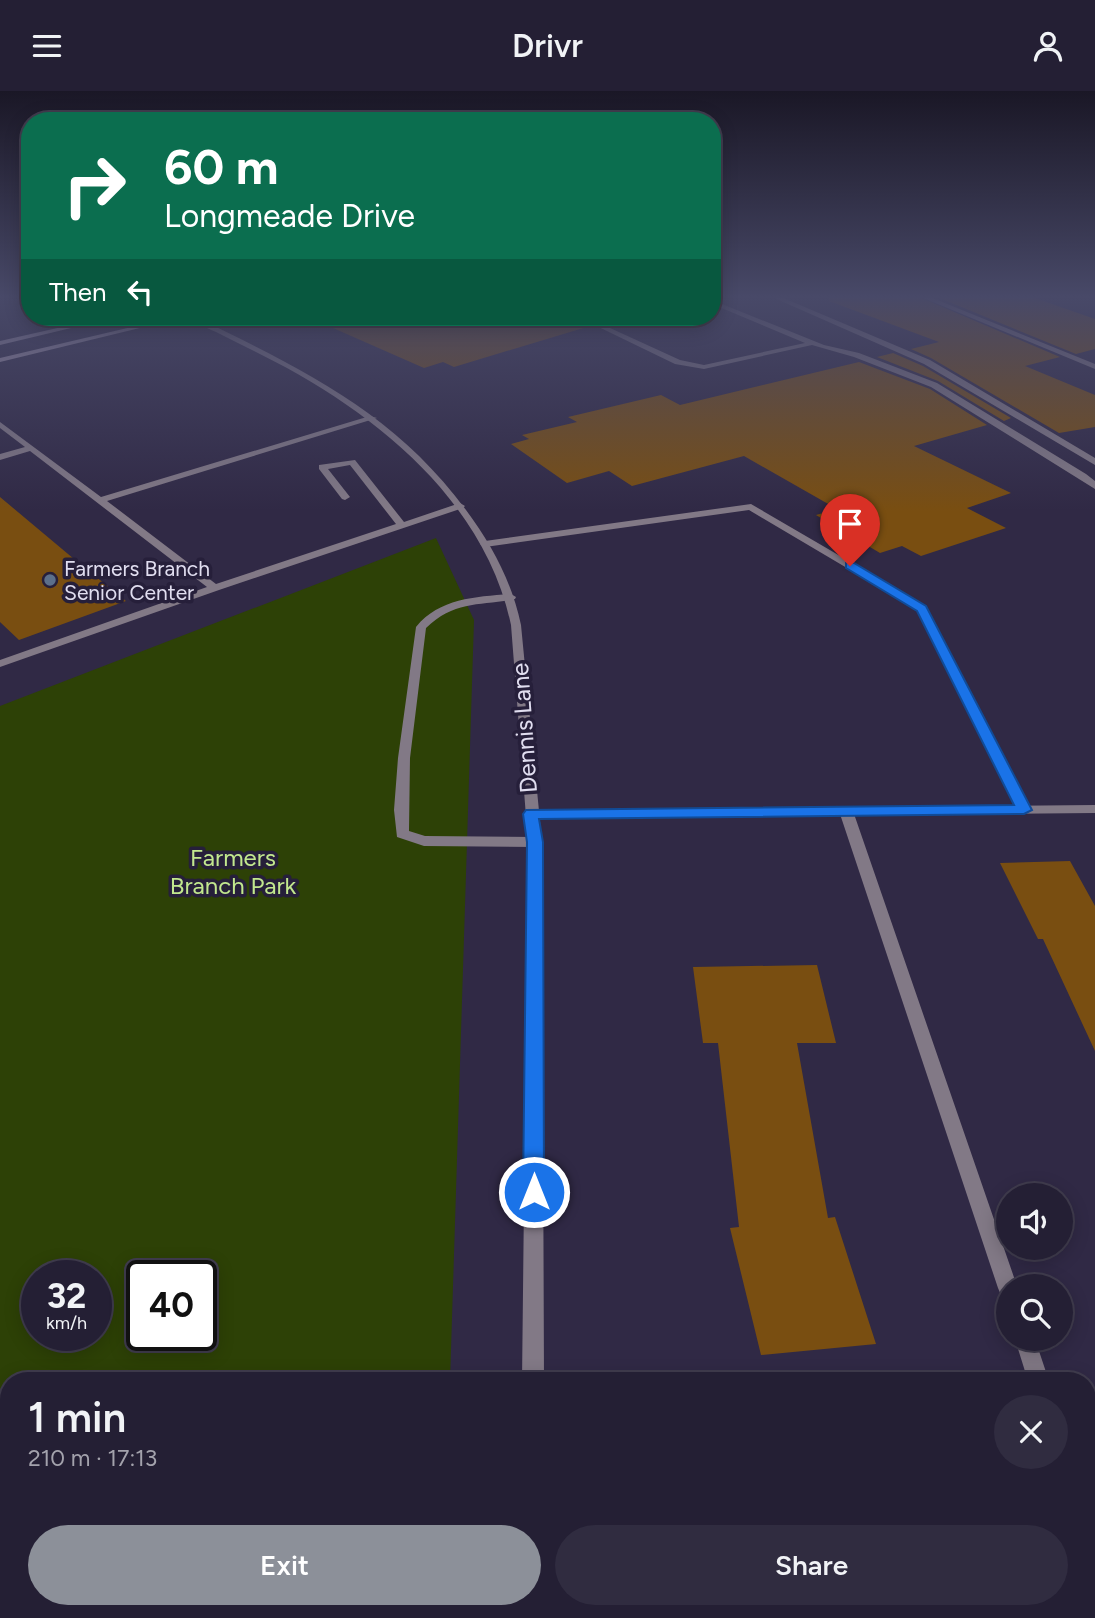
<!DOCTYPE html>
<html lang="en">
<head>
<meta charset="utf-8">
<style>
	:root { --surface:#241f34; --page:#302c40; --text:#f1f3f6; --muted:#a3a2ac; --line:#413d4f; --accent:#8c9099 }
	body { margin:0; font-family:Figtree,sans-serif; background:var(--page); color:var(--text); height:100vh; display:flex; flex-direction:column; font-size:26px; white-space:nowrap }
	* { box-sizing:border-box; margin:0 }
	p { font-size:23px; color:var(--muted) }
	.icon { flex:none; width:38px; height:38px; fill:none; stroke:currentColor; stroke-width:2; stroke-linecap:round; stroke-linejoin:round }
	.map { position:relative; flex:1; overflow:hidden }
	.sheet { position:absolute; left:0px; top:1281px; width:1096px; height:247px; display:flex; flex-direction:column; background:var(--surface); border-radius:28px 28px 0 0; box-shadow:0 4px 18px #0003,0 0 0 2px var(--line) }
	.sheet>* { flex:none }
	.banner { position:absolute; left:21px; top:21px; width:700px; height:214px; border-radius:28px; box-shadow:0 4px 18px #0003,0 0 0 2px var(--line); background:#0b6e4f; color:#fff; overflow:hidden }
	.controls { position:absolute; left:996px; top:1092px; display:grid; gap:14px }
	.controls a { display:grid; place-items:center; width:77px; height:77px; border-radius:50%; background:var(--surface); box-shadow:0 4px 18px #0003,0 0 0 2px var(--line); font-size:35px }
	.speed { position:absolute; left:21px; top:1169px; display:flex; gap:14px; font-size:35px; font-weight:700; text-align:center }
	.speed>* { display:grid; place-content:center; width:91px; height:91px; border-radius:50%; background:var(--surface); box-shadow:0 4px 18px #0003,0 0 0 2px var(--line); line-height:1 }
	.speed small { font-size:18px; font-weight:400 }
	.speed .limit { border:4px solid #111; border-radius:10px; background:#fff; color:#111 }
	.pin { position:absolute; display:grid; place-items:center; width:60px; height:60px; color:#fff; margin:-72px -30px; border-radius:50% 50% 50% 0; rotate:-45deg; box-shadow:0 0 7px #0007 }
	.pin .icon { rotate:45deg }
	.me { position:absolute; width:77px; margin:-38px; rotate:0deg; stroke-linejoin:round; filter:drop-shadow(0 0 5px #0008) }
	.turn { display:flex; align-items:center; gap:24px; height:147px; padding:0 28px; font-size:32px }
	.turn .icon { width:91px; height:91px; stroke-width:2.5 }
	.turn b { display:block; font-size:49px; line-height:60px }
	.then { display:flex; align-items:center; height:66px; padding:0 28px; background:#0003; gap:14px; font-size:26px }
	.round { display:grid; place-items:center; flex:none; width:74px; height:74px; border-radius:37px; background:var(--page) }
	.summary { display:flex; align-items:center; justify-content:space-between; height:119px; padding:0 28px }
	h1 { font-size:42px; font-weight:600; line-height:52px }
	.primary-button { display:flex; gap:14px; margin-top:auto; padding:14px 28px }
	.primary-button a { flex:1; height:80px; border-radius:42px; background:var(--accent); color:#fff; font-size:28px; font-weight:600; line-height:80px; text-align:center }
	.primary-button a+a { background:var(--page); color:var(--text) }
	header { display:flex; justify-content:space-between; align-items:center; height:91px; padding:0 28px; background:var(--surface); font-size:32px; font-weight:600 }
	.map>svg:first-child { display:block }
</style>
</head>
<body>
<header><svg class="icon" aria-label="menu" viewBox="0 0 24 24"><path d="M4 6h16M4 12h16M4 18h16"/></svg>Drivr<svg class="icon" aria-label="person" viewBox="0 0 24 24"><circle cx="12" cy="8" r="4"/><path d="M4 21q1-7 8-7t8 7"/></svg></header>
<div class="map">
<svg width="1095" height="1527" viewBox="0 0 1095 1527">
	<rect width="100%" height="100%" fill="#302945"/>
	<path fill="#2d4106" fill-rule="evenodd" d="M 436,447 L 474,529 L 450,1290 L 9,1290 L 9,1519 L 442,1519 L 442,1527 L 0,1527 L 0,615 ZM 37,1185 L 96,1185 L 96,1244 L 37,1244 ZM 142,1185 L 201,1185 L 201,1244 L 142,1244 Z"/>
	<g fill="#794e11">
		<path d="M 829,206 L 919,206 L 1060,266 L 1025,275 L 1095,304 L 1095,336 L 1059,342 L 931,267 L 911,258 L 939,251 L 829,210 Z"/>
		<path d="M 937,206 L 1032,206 L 1095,228 L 1095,258 L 1076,263 Z"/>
		<path d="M 308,226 L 576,226 L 590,235 L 454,276 L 443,271 L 424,277 Z"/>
		<path d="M 893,262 L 923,275 L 1011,327 L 1004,330 L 938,290 L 877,266 Z"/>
		<path d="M 859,271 L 930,298 L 987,334 L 914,355 L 1011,402 L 967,417 L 1006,437 L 921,465 L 902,455 L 880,462 L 816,424 L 837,418 L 744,365 L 632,395 L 609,380 L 567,392 L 511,353 L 529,348 L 522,344 L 577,331 L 568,326 L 661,304 L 680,314 Z"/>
		<path d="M 0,406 L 74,468 L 126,510 L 19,549 L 0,531 Z"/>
		<path d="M 1070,770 L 1095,815 L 1095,960 L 1043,848 L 1038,848 L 1000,772 Z"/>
		<path d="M 817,874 L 836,952 L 797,952 L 828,1127 L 835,1126 L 876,1253 L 761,1264 L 730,1137 L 739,1136 L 718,952 L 703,952 L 693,876 Z"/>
	</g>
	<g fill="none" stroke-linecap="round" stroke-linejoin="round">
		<g fill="#827986" fill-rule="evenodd">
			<path d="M 772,206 L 781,206 L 930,269 L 1095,367 L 1095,374 L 924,273 Z"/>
			<path d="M 712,209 L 824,254 L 859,262 L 937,292 L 1086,383 L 1095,390 L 1095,398 L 931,296 L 854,266 L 812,254 L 704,278 L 675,273 L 578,226 L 586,226 L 680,269 L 704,274 L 805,252 L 712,213 Z"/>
			<path d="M 370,325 L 377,327 L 107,410 L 216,493 L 396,433 L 350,374 L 328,378 L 350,406 L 345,409 L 342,408 L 319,378 L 319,374 L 355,369 L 404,431 L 460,412 L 465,415 L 463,417 L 219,499 L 0,576 L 0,569 L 207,496 L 30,360 L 0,369 L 0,363 L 25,356 L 0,337 L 0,331 L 101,406 Z"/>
			<path d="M 751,413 L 926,515 L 1031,719 L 1029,722 L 1019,722 L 1017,719 L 918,519 L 749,419 L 485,456 L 480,453 L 485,450 Z"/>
			<path d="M 511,503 L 516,506 L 515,508 C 479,515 455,509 426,537 L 410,667 L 409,740 L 425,745 L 535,746 L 542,751 L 535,756 L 424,755 L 397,746 L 394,719 L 398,667 L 416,536 C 440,507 475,506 511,503 Z"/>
			<path d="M 846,716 L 853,720 L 1017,1195 L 1008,1195 L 1008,1206 L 1001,1204 L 998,1197 L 839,720 Z"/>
			<path d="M 1015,1248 L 1035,1248 L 1049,1290 L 1028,1290 Z"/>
			<path d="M 1087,1419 L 1095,1422 L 1095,1466 L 1087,1462 Z"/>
		</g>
		<g fill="#827986" fill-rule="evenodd">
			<path d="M 921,206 L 930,206 L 1095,273 L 1095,278 Z"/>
			<path d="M 1095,714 L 1095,722 L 531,727 L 524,723 L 531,719 Z"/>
		</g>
		<g fill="#827986" fill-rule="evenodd">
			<path d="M 188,226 L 196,226 C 302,278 394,321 466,419 C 492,454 512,491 521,534 L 542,751 L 544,1290 L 522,1290 L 528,751 L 511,534 C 486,416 387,332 287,277 C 265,265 242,254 220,243 C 210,238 196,233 188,226 Z"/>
			<rect x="521" y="1519" width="24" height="8"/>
		</g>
		<g fill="#b1a3b8" fill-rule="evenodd">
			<path d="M 106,226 L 117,226 L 0,254 L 0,250 Z"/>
			<path d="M 174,226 L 185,226 L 0,271 L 0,267 Z"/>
		</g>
	</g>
	<linearGradient id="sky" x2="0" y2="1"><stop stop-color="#1a1726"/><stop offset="0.49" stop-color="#484968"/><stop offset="1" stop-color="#484968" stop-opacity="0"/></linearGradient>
	<rect width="1095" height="420" fill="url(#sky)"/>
	<path fill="#1a73e8" stroke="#114b97" stroke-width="2" d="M 846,472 L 854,472 L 926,515 L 1032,719 L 1024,723 L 539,728 L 543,751 L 544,1101 L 541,1108 L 534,1111 L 526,1108 L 523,1101 L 527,751 L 523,723 L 526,719 L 1014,714 L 917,520 L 846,477 Z"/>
	<circle fill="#5c6f8a" stroke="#261f3a" stroke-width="2.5" cx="50" cy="489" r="7"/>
	<g text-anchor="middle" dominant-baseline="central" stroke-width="7" stroke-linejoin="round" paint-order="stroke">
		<g font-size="21" fill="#e1def0" stroke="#261f3a" text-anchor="start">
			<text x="64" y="477">Farmers Branch<tspan x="64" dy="24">Senior Center</tspan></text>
		</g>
		<g font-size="24" fill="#e1def0" stroke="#261f3a">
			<text transform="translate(524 637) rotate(-94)">Dennis Lane</text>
		</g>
		<g font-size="24" fill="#c2e88e" stroke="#261f3a">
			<text x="233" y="766">Farmers<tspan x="233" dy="28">Branch Park</tspan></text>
		</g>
	</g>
</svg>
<div class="controls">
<a><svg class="icon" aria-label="sound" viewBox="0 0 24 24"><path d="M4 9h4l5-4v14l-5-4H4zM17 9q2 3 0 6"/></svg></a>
<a><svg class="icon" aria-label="search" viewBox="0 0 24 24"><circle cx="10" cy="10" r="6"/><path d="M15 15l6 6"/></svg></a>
</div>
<div class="speed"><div>32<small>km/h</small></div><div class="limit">40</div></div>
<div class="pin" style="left:850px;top:475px;background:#d93025"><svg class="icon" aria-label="arrive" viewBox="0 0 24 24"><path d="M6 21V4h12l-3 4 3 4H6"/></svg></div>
<svg class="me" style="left:534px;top:1101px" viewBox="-20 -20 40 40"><circle r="17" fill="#1a73e8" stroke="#fff" stroke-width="3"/><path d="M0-11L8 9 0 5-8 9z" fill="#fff"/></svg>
<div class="banner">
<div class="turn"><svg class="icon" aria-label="right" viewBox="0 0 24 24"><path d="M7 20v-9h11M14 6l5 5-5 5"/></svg><div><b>60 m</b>Longmeade Drive</div></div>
<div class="then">Then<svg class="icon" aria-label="left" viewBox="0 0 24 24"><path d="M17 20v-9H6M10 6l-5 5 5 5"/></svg></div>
</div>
<section class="sheet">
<div class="summary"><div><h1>1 min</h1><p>210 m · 17:13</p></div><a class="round"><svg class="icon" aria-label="close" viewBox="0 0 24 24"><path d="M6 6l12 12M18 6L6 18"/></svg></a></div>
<div class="primary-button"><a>Exit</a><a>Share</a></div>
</section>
</div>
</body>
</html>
